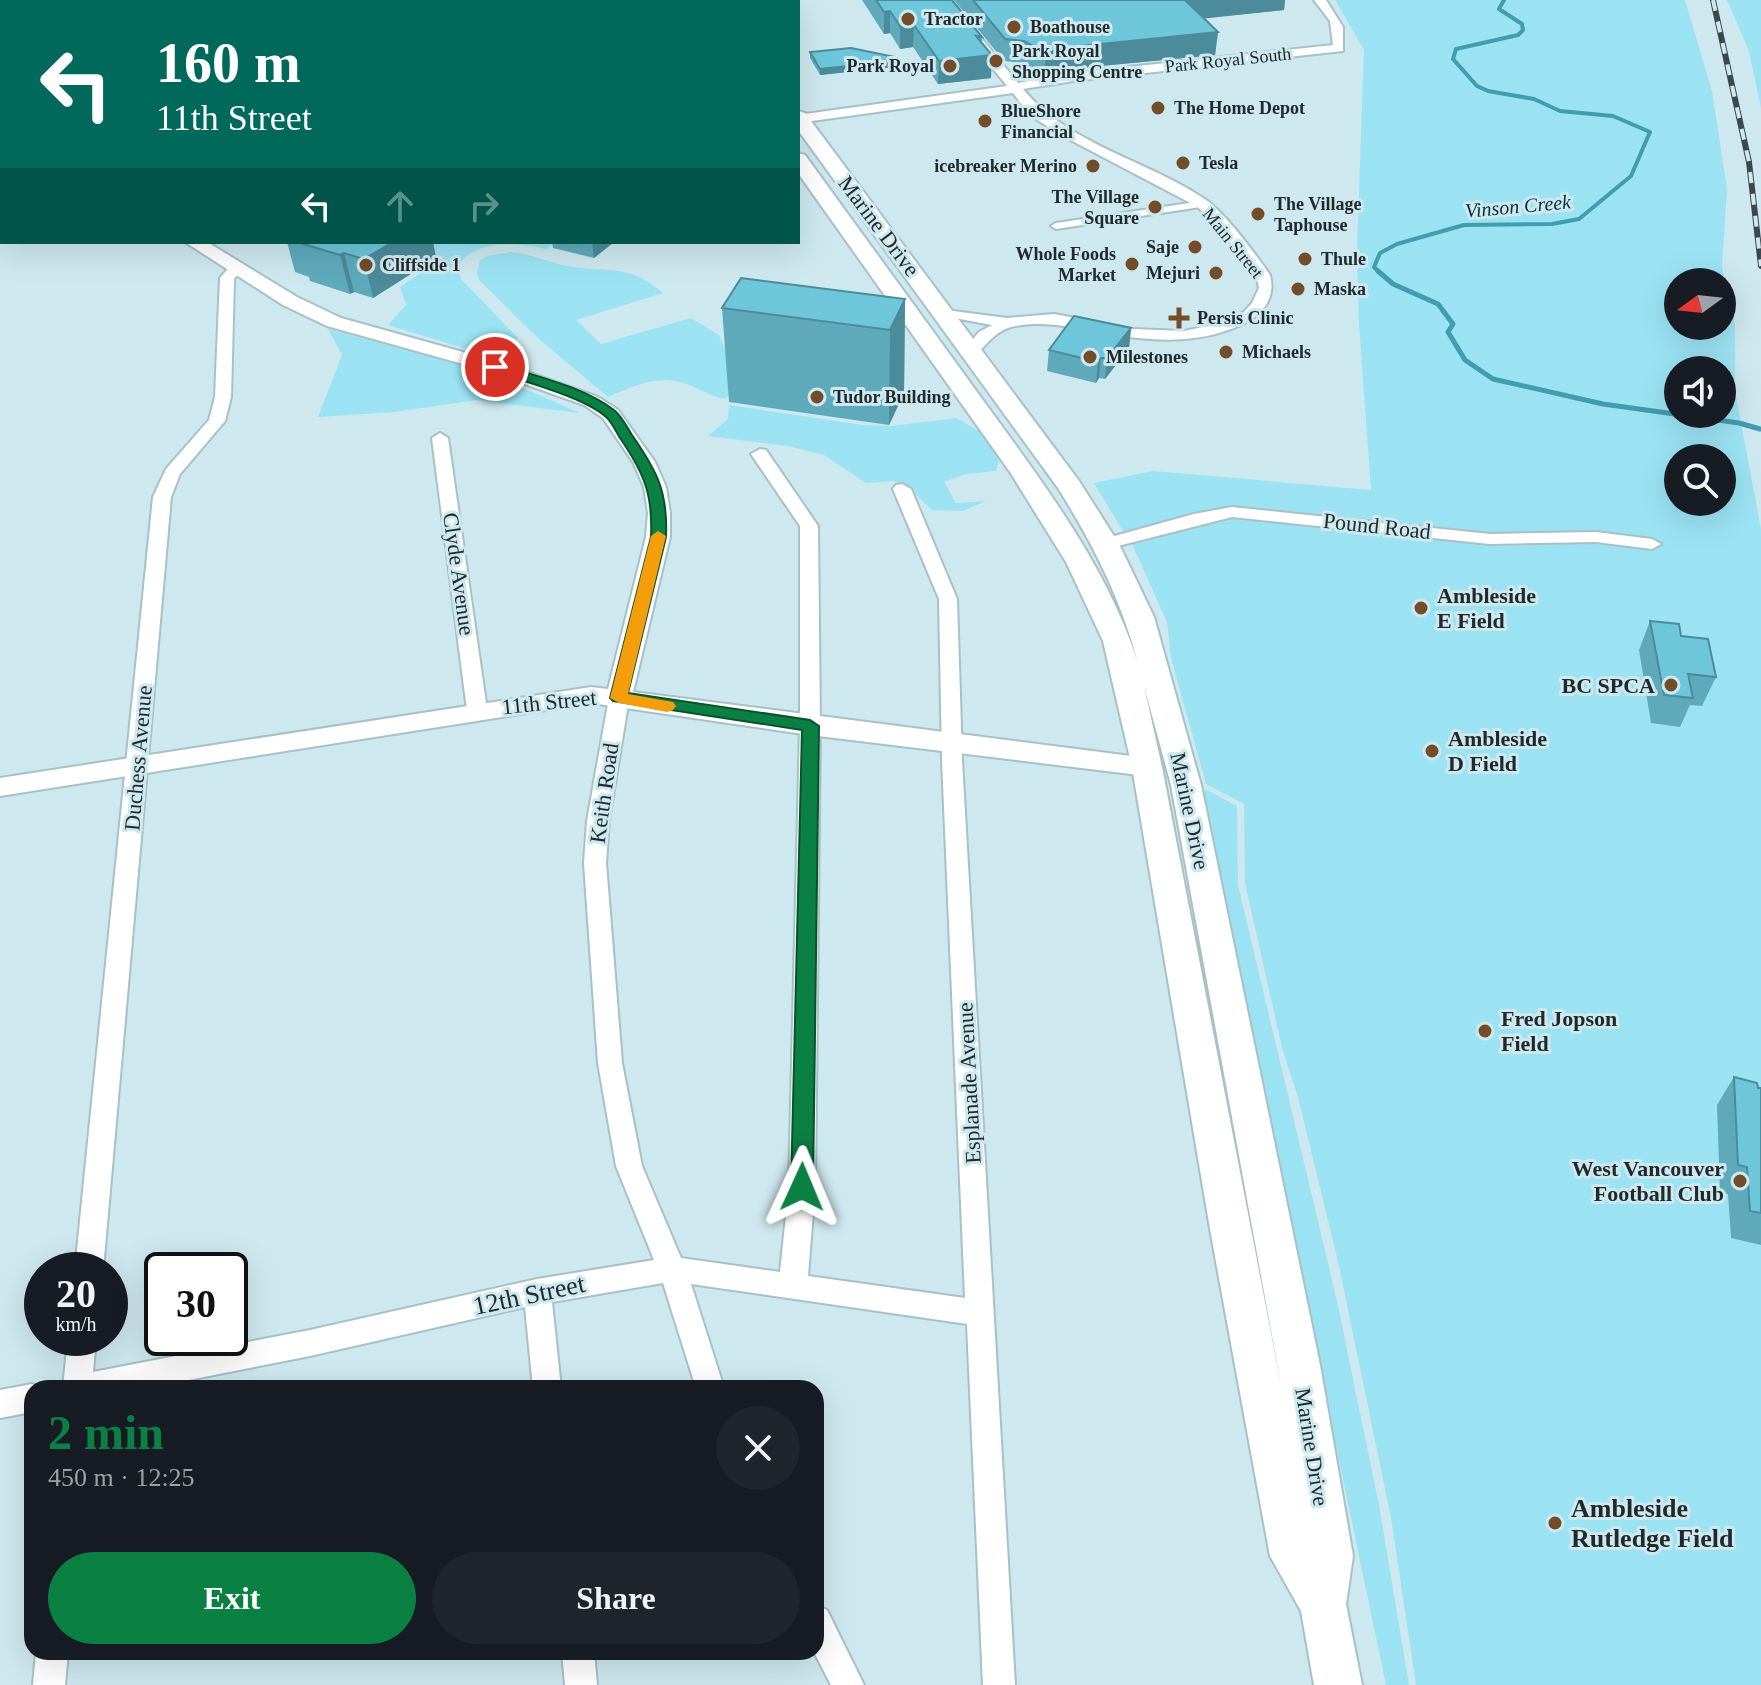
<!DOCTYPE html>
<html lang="en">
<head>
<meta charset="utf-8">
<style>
	:root { --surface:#171b24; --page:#20242c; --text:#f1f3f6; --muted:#9ea1a6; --accent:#0b8043 }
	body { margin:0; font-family:"Times New Roman",serif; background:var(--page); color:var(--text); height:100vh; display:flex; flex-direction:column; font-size:30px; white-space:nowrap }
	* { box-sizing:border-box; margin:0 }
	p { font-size:26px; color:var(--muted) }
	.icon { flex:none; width:44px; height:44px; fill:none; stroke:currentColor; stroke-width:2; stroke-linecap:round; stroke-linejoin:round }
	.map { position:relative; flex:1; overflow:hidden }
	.side { position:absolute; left:24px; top:1380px; width:800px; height:280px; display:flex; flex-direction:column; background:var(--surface); border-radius:24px; box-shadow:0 8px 32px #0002 }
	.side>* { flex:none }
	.top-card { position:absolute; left:0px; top:0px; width:800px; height:244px; box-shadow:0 8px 32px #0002; background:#00695c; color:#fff; overflow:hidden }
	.needle { width:52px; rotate:255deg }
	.buttons { position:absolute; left:1664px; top:268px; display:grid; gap:16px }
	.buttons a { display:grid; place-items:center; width:72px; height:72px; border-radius:50%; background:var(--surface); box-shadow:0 8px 32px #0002; font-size:40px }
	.speed { position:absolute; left:24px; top:1252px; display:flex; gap:16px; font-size:40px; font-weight:700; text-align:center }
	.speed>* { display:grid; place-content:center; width:104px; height:104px; border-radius:50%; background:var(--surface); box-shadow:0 8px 32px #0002; line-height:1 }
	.speed small { font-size:20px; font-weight:400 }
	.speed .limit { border:4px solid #111; border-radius:12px; background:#fff; color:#111 }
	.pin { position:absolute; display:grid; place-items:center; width:68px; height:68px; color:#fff; margin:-34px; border:4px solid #fff; border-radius:50%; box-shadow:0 2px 8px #0007 }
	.me { position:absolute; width:88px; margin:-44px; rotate:1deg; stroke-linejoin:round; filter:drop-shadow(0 0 6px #0008) }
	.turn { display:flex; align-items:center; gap:28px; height:168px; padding:0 24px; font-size:36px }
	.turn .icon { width:104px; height:104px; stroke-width:2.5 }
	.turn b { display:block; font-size:56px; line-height:68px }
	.lanes { display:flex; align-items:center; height:76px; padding:0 24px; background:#0003; justify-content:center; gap:40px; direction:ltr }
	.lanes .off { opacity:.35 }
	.round { display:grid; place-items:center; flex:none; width:84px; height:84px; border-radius:42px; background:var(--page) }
	.head { display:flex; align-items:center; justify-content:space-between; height:136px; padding:0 24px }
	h1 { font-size:48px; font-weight:700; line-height:60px; color:var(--accent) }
	.action { display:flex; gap:16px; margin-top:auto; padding:16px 24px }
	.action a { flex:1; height:92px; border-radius:48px; background:var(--accent); color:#fff; font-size:32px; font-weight:700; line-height:92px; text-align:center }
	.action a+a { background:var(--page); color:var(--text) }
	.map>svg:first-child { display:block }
</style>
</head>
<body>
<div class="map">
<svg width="1761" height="1685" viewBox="0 0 1761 1685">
	<rect width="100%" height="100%" fill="#cee8ef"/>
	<g fill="#9be3f3" fill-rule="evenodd">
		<path d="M 1335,0 L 1685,0 L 1712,91 L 1727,189 L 1722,267 L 1735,325 L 1735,391 L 1761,529 L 1761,1685 L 1416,1685 L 1391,1518 L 1339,1266 L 1298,1097 L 1282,1048 L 1245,883 L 1244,804 L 1206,784 L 1171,658 L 1167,622 L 1127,533 L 1124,533 L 1094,483 L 1153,471 L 1371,490 L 1359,326 L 1357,248 L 1364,50 ZM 1678,282 L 1722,282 L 1722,326 L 1678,326 ZM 1678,370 L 1722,370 L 1722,414 L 1678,414 ZM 1678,458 L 1722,458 L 1722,502 L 1678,502 Z"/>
		<path d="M 1727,0 L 1761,0 L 1761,108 L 1749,51 Z"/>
		<path d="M 417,242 L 555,242 L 547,249 C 517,243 473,237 457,269 L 461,279 L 518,338 L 496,358 L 388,325 L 406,305 L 400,287 L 444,257 L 410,247 Z"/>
		<path d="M 511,252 C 533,254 552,264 573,267 C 611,272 631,265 663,293 L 576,320 L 601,344 L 691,318 L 719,335 L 738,377 L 726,399 C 709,396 699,388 684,383 C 658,374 631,387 608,397 L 539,339 L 479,280 L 477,274 L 480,260 L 487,256 Z"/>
		<path d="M 328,329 L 484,371 L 580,413 L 477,400 L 394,412 L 318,417 L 342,355 Z"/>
		<path d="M 729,405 L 863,425 L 891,426 L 957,418 L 980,432 L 999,460 L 996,471 L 966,474 L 944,482 L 956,503 L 986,501 L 963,511 L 932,510 L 911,490 L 894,481 L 866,483 L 824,455 L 788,446 L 708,436 L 728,419 Z"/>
		<path d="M 1207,790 L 1237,806 L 1238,885 L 1337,1301 L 1379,1505 L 1409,1685 L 1386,1685 L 1199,791 Z"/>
	</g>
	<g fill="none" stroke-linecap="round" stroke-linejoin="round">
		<path stroke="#409caf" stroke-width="4" d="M 1380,273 L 1374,267 L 1380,253 L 1397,244 L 1464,225 L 1552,224 L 1579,219 L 1631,176 L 1650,132 L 1613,116 L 1560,111 L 1534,99 L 1488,91 L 1477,86 L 1453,59 L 1456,49 L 1518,35 L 1523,30 L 1522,24 L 1499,9 L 1504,0"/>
		<path stroke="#409caf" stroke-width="5" d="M 1378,271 L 1393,284 L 1438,304 L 1453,324 L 1448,332 L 1465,360 L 1493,379 L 1603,404 L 1739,423 L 1760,429"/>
		<defs>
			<path id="pedestrian" d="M 1203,201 L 1208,204 L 1207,206 L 1056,229 L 1051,226 L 1056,223 Z"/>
			<g id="minor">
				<path d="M 50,0 L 63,0 L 65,2 L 52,2 Z"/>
				<path d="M 217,0 L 231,0 L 233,2 L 219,2 Z"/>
				<path d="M 938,0 L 950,0 L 1018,83 L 1073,73 L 1333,45 L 1330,21 L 1314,0 L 1326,0 L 1343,27 L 1343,51 L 1073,81 L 1023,89 C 1070,146 1148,160 1206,200 C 1226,214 1256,255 1270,275 C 1276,298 1263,314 1243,324 C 1197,346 1147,341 1097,332 C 1070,327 1040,320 1011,327 C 997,331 987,343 978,353 L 966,353 L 964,350 L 979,332 L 992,325 L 938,315 L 938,309 L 1007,318 L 1054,314 L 1133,329 L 1184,331 L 1217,324 L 1244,312 L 1252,303 L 1259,288 L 1256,275 L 1244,259 L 1198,207 L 1059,134 L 1030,115 L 1013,93 L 798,123 L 798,115 L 1007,86 Z"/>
				<path d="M 236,264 L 243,268 L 234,279 L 231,397 L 225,421 L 180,474 L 171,497 L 103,1270 L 75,1270 L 153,497 L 166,469 L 209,420 L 215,397 L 220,278 L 231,265 Z"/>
				<path d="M 440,433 L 448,438 L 487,710 L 477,717 L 467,710 L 432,438 Z"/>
				<path d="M 760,449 L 766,450 L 818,526 L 820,726 L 815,1187 L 808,1276 L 965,1298 L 942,760 L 939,599 L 893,489 L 896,485 L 902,484 L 911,489 L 957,599 L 962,760 L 1015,1685 L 983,1685 L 967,1324 L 691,1284 L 724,1388 L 696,1388 L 663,1283 L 552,1302 L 561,1388 L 533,1388 L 525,1307 L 310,1356 L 148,1388 L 63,1388 L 68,1338 L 96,1338 L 93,1372 L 310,1330 L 537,1279 L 654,1260 L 616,1166 L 598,1063 L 584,863 L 587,821 L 609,698 L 619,691 L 629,698 L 609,821 L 606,863 L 622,1063 L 642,1166 L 681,1258 L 780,1272 L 789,1187 L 800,726 L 800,526 L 751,454 Z"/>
				<path d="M 1232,507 L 1490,534 L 1596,532 L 1652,539 L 1661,544 L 1652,549 L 1596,542 L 1490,544 L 1232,517 L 1106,549 L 1097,544 L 1100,540 L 1194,514 Z"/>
				<path d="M 32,1384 L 42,1388 L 32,1388 L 32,1412 L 0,1418 L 0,1390 Z"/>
				<path d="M 816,1605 L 827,1610 L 864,1685 L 831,1685 L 814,1652 Z"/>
				<path d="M 36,1652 L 68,1652 L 65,1685 L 33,1685 Z"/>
				<path d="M 562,1652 L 594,1652 L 597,1685 L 565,1685 Z"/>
			</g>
			<g id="tertiary">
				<path d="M 0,108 L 2,109 L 2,123 L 0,122 Z"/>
				<path d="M 185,242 L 207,242 L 297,297 L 341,318 L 502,363 L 598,397 L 618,410 L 655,462 L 666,487 L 670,513 L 670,537 L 633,692 L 1147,758 L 1156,760 L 1160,767 L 1156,774 L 1147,776 L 810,735 L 591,703 L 0,796 L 0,778 L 591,687 L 608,689 L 646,537 L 648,513 L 644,487 L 633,462 L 603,418 L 584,405 L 488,371 L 327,326 L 283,305 Z"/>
			</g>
			<g id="secondary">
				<path d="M 676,0 L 692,0 L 693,2 L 677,2 Z"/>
				<path d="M 703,0 L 720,0 L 721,2 L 704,2 Z"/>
				<path d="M 798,111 L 805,113 L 1079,481 L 1119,544 L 1154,617 L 1201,785 L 1320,1365 L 1353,1556 L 1346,1604 L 1362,1685 L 1314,1685 L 1301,1611 L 1270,1556 L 1210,1229 L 1132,767 L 1103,641 L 1066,562 L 1010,472 L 798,173 L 798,153 L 805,155 C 862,234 920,313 977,392 C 1038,476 1106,563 1138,663 C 1121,599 1093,544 1058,488 L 798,130 ZM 1144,686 L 1171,785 L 1282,1390 L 1162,767 Z"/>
			</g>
		</defs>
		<use href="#pedestrian" stroke="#a8c1c7" stroke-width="4"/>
		<use href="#minor" stroke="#a8c1c7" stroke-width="4"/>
		<use href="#tertiary" stroke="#a8c1c7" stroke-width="4"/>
		<use href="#secondary" stroke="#a8c1c7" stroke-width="4"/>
		<use href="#pedestrian" fill="#fff" fill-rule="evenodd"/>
		<use href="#minor" fill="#fff" fill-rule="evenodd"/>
		<use href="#tertiary" fill="#fff" fill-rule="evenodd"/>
		<use href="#secondary" fill="#fff" fill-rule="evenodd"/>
		<defs>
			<path id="rail" d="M 1713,0 L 1749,162 L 1761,266"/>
		</defs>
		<use href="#rail" stroke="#3c484b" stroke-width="6"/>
		<use href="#rail" stroke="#cee8ef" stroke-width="4" stroke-dasharray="11" stroke-linecap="butt"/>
	</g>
	<g fill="#5eaabb">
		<path d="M 862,0 L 952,0 L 982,37 L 982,43 L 991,78 L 938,84 L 913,47 L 900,49 L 890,33 L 884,34 Z"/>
		<path d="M 954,0 L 1285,0 L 1284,10 L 1204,18 L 1218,32 L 1215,55 L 1069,69 L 1044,75 L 1022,63 L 1004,61 Z"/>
		<path d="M 810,52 L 895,57 L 895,67 L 820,75 L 810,58 Z"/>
		<path d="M 287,242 L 433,242 L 436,258 L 373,298 L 354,292 L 350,294 L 310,281 L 309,277 L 295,272 Z"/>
		<path d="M 552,242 L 614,242 L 594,258 L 553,248 Z"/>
		<path d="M 905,299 L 904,393 L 889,425 L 729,402 L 722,308 Z"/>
		<path d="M 1131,328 L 1129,348 L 1105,379 L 1099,378 L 1096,383 L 1047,371 L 1049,350 Z"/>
		<path d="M 1650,621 L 1681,636 L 1716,677 L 1702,706 L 1690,705 L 1680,727 L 1651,723 L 1639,650 Z"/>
		<path d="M 1734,1077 L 1761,1088 L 1761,1245 L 1731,1238 L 1728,1194 L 1720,1192 L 1717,1105 Z"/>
	</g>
	<g fill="#4c8b99">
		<path d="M 1184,0 L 1285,0 L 1284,10 L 1181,21 Z"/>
		<path d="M 890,11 L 890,33 L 884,34 L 884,12 Z"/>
		<path d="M 914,25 L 913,47 L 900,49 L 900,26 Z"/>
		<path d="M 1218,32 L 1215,55 L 1069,69 L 1044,75 L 1046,53 L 1071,47 Z"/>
		<path d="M 992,55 L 991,78 L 938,84 L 939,61 Z"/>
		<path d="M 895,61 L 895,67 L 820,75 L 820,69 Z"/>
		<path d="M 393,242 L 433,242 L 436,258 L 373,298 L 364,259 Z"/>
		<path d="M 592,242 L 614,242 L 594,258 Z"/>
		<path d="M 344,253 L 354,292 L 350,294 L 340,255 Z"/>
		<path d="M 905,299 L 904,393 L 889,425 L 890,330 Z"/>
		<path d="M 1131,328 L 1129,348 L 1105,379 L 1107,358 Z"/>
		<path d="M 1101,358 L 1099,378 L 1096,383 L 1098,362 Z"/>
	</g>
	<g fill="#6dc6da" stroke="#4c8b99" stroke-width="2">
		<path d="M 398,0 L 583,0 L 584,2 L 398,2 Z"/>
		<path d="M 876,0 L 952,0 L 982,37 L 976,36 L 992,55 L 939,61 L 914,25 L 900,26 L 890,11 L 884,12 Z"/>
		<path d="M 973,0 L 1185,0 L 1218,32 L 1071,47 L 1046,53 L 1024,41 L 1005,39 Z"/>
		<path d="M 851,48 L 895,57 L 895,61 L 820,69 L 810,52 Z"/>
		<path d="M 301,242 L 393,242 L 364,259 L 344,253 L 340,255 L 300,243 Z"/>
		<path d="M 741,278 L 905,299 L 890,330 L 722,308 Z"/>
		<path d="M 1074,316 L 1131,328 L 1107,358 L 1101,358 L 1098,362 L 1049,350 Z"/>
		<path d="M 1650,621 L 1679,624 L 1681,636 L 1708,639 L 1716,677 L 1688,674 L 1693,698 L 1664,695 Z"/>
		<path d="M 1734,1077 L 1757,1083 L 1758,1088 L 1761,1088 L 1761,1213 L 1750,1211 L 1747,1167 L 1738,1165 Z"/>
	</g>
	<path fill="#0b8043" stroke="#07532c" stroke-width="2" d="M 490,364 L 499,364 C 537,377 582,386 614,410 C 621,415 627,427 632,435 C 657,471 668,492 666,537 L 628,693 L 810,720 L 819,726 L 813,1187 L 810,1194 L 802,1196 L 794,1194 L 791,1187 L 802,730 L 613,701 L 610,698 L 651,537 C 653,494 644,473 620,438 C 616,432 612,422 606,417 C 585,397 519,380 490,370 Z"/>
	<path fill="#f59e0b" d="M 658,531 L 666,536 L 628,694 L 673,702 L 676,706 L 673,710 L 667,712 L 619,703 L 610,698 L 651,536 Z"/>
	<g fill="#724d28" stroke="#cee8ef" stroke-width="3">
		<circle cx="908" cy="19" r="8"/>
		<circle cx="1014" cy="27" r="8"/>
		<circle cx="996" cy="61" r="8"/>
		<circle cx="950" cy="66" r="8"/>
		<circle cx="1158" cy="108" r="8"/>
		<circle cx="985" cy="121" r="8"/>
		<circle cx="1183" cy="163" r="8"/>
		<circle cx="1093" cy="166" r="8"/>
		<circle cx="1155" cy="207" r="8"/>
		<circle cx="1258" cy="214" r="8"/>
		<circle cx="1195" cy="247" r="8"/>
		<circle cx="1305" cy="259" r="8"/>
		<circle cx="1132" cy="264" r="8"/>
		<circle cx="366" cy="265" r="8"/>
		<circle cx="1216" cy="273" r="8"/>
		<circle cx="1298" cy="289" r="8"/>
		<path d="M1175 306h8v8h8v8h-8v8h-8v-8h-8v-8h8z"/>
		<circle cx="1226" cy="352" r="8"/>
		<circle cx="1090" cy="357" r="8"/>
		<circle cx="817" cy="397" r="8"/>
		<circle cx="1421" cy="608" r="8"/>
		<circle cx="1671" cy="685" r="8"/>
		<circle cx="1432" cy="751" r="8"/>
		<circle cx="1485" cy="1031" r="8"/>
		<circle cx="1740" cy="1181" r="8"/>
		<circle cx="1555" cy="1523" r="8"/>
	</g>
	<g text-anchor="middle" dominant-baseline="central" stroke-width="6" stroke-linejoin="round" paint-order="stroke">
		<g font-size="18" font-weight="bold" fill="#202a2c" stroke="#cee8ef" text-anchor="start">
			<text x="924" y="19">Tractor</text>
			<text x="1030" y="27">Boathouse</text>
			<text x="1012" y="51">Park Royal<tspan x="1012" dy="21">Shopping Centre</tspan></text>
			<text x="934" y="66" text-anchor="end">Park Royal</text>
			<text x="1174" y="108">The Home Depot</text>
			<text x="1001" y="111">BlueShore<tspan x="1001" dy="21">Financial</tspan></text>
			<text x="1199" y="163">Tesla</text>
			<text x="1077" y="166" text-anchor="end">icebreaker Merino</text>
			<text x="1139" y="197" text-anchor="end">The Village<tspan x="1139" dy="21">Square</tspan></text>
			<text x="1274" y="204">The Village<tspan x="1274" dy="21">Taphouse</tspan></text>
			<text x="1179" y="247" text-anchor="end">Saje</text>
			<text x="1116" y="254" text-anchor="end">Whole Foods<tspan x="1116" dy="21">Market</tspan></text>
			<text x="1321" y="259">Thule</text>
			<text x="382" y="265">Cliffside 1</text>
			<text x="1200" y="273" text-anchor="end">Mejuri</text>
			<text x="1314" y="289">Maska</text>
			<text x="1197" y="318">Persis Clinic</text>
			<text x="1242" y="352">Michaels</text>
			<text x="1106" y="357">Milestones</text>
			<text x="833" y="397">Tudor Building</text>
		</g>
		<g font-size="18" fill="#202a2c" stroke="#cee8ef">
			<text transform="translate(1228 60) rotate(-6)">Park Royal South</text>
			<text transform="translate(1233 243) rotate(51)">Main Street</text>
		</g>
		<g font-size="20" font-style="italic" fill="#033139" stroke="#cee8ef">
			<text transform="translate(1518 206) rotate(-5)">Vinson Creek</text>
		</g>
		<g font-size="22" fill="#202a2c" stroke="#cee8ef">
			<text transform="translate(879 226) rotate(53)">Marine Drive</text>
			<text transform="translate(1377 526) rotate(6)">Pound Road</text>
			<text transform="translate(459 574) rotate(82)">Clyde Avenue</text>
			<text transform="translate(549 702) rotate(-6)">11th Street</text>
			<text transform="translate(138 758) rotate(-85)">Duchess Avenue</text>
			<text transform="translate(604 793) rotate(-82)">Keith Road</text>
			<text transform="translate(1190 811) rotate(78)">Marine Drive</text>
			<text transform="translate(969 1083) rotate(-93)">Esplanade Avenue</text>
			<text transform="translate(1312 1447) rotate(81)">Marine Drive</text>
		</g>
		<g font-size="22" font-weight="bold" fill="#202a2c" stroke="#cee8ef" text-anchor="start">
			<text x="1437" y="595">Ambleside<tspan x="1437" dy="25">E Field</tspan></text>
			<text x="1655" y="685" text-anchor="end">BC SPCA</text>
			<text x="1448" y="738">Ambleside<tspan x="1448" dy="25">D Field</tspan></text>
			<text x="1501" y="1018">Fred Jopson<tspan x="1501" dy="25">Field</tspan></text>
			<text x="1724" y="1168" text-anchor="end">West Vancouver<tspan x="1724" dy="25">Football Club</tspan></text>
		</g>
		<g font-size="26" fill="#202a2c" stroke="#cee8ef">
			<text transform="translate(529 1295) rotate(-12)">12th Street</text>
		</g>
		<g font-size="26" font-weight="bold" fill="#202a2c" stroke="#cee8ef" text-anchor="start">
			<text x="1571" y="1508">Ambleside<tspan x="1571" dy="30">Rutledge Field</tspan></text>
		</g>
	</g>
</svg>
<div class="buttons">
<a><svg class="needle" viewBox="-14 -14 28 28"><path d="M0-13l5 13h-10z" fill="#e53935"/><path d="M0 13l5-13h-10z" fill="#9ea1a6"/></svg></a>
<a><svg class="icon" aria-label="sound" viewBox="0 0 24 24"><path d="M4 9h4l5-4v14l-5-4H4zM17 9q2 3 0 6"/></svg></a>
<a><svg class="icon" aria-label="search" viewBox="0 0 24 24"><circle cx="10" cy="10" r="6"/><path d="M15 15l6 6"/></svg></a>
</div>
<div class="speed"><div>20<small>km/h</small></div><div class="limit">30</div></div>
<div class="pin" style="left:495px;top:367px;background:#d93025"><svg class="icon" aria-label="arrive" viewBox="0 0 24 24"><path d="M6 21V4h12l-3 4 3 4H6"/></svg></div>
<svg class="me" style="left:802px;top:1187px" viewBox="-20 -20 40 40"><path d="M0-17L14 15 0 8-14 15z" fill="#0b8043" stroke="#fff" stroke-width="4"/></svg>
<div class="top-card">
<div class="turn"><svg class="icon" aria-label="left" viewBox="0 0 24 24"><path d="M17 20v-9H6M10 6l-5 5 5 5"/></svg><div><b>160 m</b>11th Street</div></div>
<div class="lanes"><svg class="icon" aria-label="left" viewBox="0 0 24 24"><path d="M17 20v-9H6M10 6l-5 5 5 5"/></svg><svg class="icon off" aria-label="ahead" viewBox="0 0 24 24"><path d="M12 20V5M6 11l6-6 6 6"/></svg><svg class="icon off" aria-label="right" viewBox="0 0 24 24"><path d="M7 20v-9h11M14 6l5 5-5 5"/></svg></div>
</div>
<section class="side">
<div class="head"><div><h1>2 min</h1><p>450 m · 12:25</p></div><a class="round"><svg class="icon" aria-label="close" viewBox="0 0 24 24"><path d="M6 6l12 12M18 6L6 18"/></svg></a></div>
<div class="action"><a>Exit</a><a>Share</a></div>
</section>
</div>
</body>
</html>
